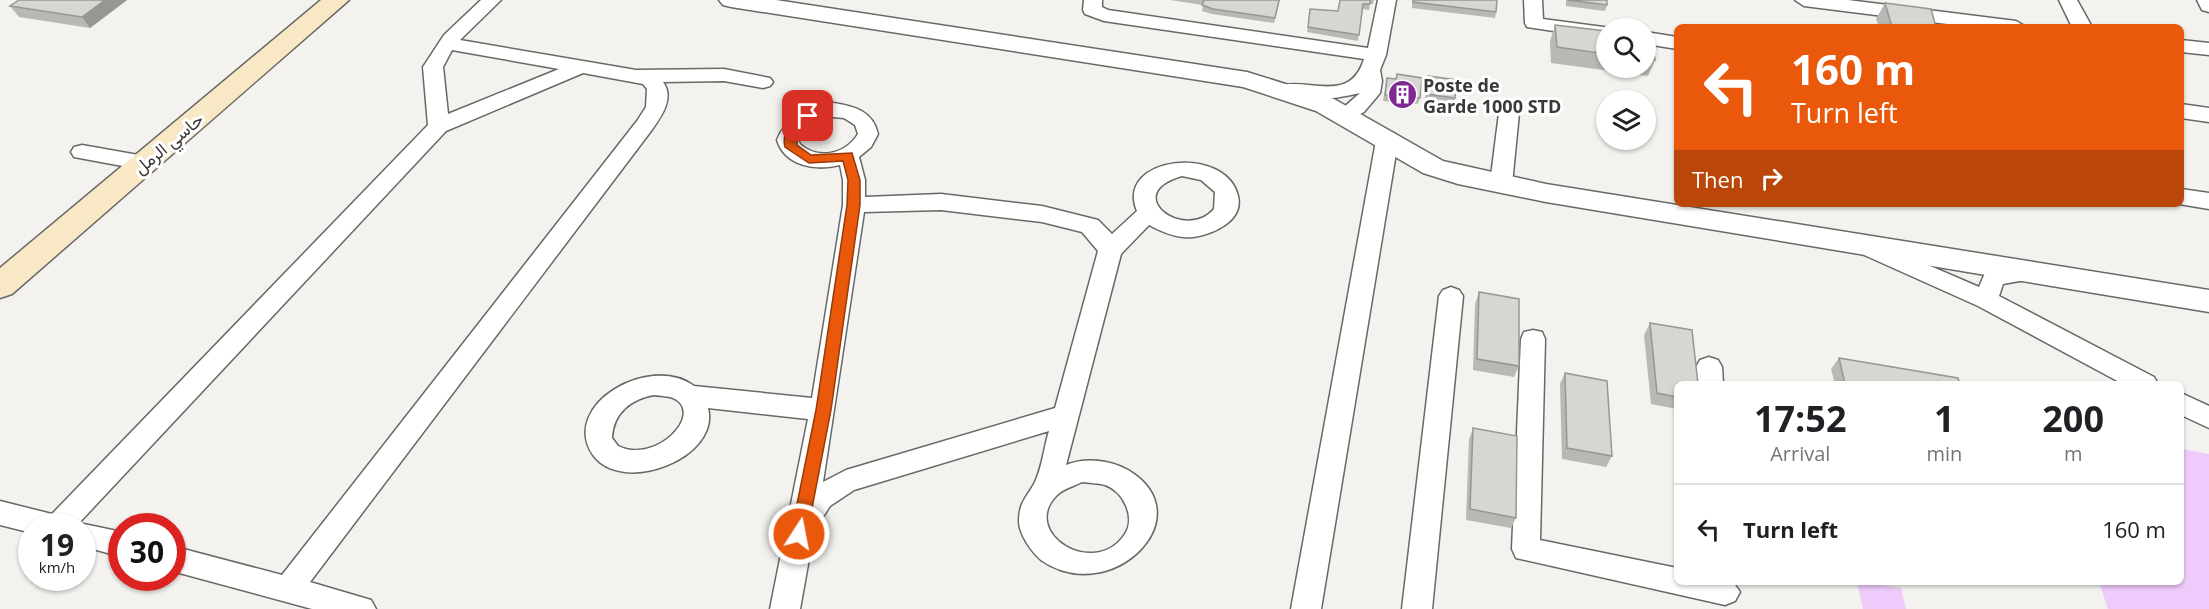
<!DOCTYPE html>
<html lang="en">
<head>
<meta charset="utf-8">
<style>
	:root { --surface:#fff; --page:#f6f6f6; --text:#202124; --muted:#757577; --line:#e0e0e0 }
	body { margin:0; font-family:"Open Sans",Vazirmatn,sans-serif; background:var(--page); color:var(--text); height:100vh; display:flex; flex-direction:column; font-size:22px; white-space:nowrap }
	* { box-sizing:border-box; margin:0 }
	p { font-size:20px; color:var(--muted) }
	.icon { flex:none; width:33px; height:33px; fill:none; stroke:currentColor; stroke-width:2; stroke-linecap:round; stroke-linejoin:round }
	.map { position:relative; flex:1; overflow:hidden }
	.details { position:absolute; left:1674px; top:381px; width:510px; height:204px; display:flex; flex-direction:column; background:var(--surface); border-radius:9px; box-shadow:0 2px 4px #0004 }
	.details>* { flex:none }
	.top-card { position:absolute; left:1674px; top:24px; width:510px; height:183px; border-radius:9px; box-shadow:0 2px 4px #0004; background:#ea580c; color:#fff; overflow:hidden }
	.fabs { position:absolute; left:1596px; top:18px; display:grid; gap:12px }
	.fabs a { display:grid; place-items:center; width:60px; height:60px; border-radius:50%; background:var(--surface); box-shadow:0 2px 4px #0004; font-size:30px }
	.speed { position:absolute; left:18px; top:513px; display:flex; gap:12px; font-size:30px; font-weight:700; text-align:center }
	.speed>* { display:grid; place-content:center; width:78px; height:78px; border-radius:50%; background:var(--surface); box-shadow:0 2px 4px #0004; line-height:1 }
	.speed small { font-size:15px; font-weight:400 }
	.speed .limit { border:9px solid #d22; background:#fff; color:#111 }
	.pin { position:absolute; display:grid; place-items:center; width:51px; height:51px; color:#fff; margin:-26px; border-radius:12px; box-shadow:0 3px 9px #0006 }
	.me { position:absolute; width:66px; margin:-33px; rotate:11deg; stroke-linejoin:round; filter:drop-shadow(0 0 4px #0008) }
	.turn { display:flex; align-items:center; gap:21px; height:126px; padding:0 18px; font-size:27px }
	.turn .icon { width:78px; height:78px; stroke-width:2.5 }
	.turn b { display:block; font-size:42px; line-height:51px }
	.then { display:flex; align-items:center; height:57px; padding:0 18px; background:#0003; gap:12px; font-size:22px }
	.eta { display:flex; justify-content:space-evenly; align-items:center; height:102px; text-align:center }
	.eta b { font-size:36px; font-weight:700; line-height:42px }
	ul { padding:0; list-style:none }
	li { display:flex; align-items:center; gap:18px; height:90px; padding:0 18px; border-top:2px solid var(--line) }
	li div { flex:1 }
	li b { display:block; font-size:22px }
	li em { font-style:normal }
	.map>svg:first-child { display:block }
</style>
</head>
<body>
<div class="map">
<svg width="2209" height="609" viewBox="0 0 2209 609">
	<rect width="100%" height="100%" fill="#f3f2ee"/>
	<g fill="#eecbfa">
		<path d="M 2181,449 L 2209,454 L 2209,609 L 2108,609 L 2099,582 L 2181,582 Z"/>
		<path d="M 1857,582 L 1901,588 L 1906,609 L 1863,609 Z"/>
	</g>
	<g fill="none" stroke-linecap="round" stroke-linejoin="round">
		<defs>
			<g id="minor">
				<path d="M 481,0 L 501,0 L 460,40 L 636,70 L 724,69 L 770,78 L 773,82 L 770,86 L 763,88 L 724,81 L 663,82 C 675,98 661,117 651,131 L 310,582 L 371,600 L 376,609 L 312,609 L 172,571 L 172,546 L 282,575 L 637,121 L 646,107 L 647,89 L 643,84 L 583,73 L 446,131 L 79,523 L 122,532 L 122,557 L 82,546 L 82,526 L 32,526 L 32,533 L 0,525 L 0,501 L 52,514 L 428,125 L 423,67 L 444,35 ZM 452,50 L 559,69 L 448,114 L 443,67 Z"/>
				<path d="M 1084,0 L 1102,0 L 1102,7 L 1108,10 L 1368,48 L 1378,0 L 1396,0 L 1386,55 L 1380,70 L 1382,81 L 1380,93 L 1364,112 L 1345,122 L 1338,120 L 1335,115 L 1360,93 C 1332,100 1305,102 1277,94 L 1274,90 L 1277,86 C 1309,77 1350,105 1364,59 L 1104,21 L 1085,14 L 1083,10 Z"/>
				<path d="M 1524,0 L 1542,0 L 1543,19 L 1611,28 L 1606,28 L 1606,39 L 1527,27 L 1525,23 Z"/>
				<path d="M 1795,0 L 1848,0 L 2016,21 L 2026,27 L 1971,27 L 1804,6 Z"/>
				<path d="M 2059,0 L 2077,0 L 2092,27 L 2072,27 Z"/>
				<path d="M 2197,0 L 2209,0 L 2209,12 L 2202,10 Z"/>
				<path d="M 1646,32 L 1677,37 L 1677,49 L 1646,44 Z"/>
				<path d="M 2181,40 L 2209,43 L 2209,55 L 2181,52 Z"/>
				<path d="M 833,103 C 854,106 873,111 878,134 L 871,147 L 859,157 L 865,180 L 865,197 L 941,194 L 1042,206 L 1098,220 L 1112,234 L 1137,211 C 1114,156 1226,144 1238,196 C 1244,221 1213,234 1193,237 C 1178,239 1162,232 1149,225 L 1121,254 L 1066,465 C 1085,457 1110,460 1128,470 C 1205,516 1111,609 1041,560 C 1031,551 1019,534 1019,521 C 1019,503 1026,498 1034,484 C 1042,469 1044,447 1049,431 L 854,490 L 830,506 L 814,531 L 800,609 L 770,609 L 808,419 L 708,408 C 721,458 622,496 593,455 C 559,405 650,353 694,386 L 812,398 L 843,205 L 843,180 L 840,165 C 815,171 785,166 777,140 C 786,116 810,109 833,103 ZM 833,117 L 844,118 L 855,125 L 858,134 C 845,155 818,160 800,144 L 798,140 L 804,130 ZM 1182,176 L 1201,180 L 1215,192 L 1214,209 C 1185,243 1119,194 1182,176 ZM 941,210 L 1042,222 L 1082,232 L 1098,251 L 1055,408 L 846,470 L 823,482 L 864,212 ZM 654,395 C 660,396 668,396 673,398 C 706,413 656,465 618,446 L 612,438 C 613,413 631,399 654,395 ZM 1082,482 C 1089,483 1098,483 1105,485 C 1123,491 1136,517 1125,534 C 1095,580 1019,533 1057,495 C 1063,489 1074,486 1082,482 Z"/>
				<path d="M 2181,104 L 2209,108 L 2209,122 L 2181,118 Z"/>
				<path d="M 1509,106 L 1516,108 L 1519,113 L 1512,184 L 1509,189 L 1501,191 L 1493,189 L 1490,184 L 1499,113 L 1502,108 Z"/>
				<path d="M 1387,134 L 1394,136 L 1398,141 L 1321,609 L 1291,609 L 1376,141 L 1380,136 Z"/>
				<path d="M 82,145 L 144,156 L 152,158 L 155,163 L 152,168 L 144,170 L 74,157 L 71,152 L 74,147 Z"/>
				<path d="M 2181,189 L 2209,193 L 2209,209 L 2179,204 Z"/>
				<path d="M 1870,240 L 1979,287 L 1985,273 C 2002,266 2018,261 2036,266 L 2040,272 L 2036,278 L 2003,284 L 1999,296 L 2154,377 L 2158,384 L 2123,384 L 1978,306 L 1862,254 L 1859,248 L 1862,242 Z"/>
				<path d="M 1451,287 L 1459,290 L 1463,296 L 1432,609 L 1402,609 L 1439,296 L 1443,290 Z"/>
				<path d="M 1533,330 L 1542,332 L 1545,339 L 1540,540 L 1677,568 L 1677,582 L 1733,582 L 1740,592 L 1735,601 L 1725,605 L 1516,558 L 1512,549 L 1521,339 L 1524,332 Z"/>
				<path d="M 1709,357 L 1718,360 L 1722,367 L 1723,384 L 1697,384 L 1696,367 L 1700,360 Z"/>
				<path d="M 2181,393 L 2209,406 L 2209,428 L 2181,415 Z"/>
			</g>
			<path id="tertiary" d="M 719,0 L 776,0 L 1247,72 L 1334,99 L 1443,161 L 1546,184 L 2209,290 L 2209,312 L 1546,202 L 1458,184 L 1423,173 L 1316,111 L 1243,87 L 731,7 L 723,5 Z"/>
			<path id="secondary" d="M 321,0 L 349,0 L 12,294 L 0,298 L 0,268 Z"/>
		</defs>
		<use href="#minor" stroke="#696865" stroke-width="3"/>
		<use href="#tertiary" stroke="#696865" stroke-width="3"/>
		<use href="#secondary" stroke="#696865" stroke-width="3"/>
		<use href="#minor" fill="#fff" fill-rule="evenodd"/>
		<use href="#tertiary" fill="#fff" fill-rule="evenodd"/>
		<use href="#secondary" fill="#f8e8c6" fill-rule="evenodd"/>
	</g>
	<g fill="#b9b8b5">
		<path d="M 127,0 L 90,28 L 19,17 L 10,6 Z"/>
		<path d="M 1170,0 L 1280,0 L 1274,23 L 1212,14 L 1202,11 L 1203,5 Z"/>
		<path d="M 1340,0 L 1374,0 L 1373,4 L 1370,4 L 1369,10 L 1362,9 L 1358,41 L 1307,32 L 1310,9 L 1338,11 Z"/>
		<path d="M 1412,0 L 1497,0 L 1496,12 L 1495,18 L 1412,8 Z"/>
		<path d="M 1566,0 L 1607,0 L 1607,5 L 1605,11 L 1566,6 Z"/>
		<path d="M 1885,3 L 1936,27 L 1879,27 L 1876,19 Z"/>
		<path d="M 1555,25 L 1606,31 L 1606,68 L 1646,68 L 1646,36 L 1655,60 L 1648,76 L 1551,63 L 1550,41 Z"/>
		<path d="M 1428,76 L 1455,98 L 1454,103 L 1425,99 Z"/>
		<path d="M 1387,78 L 1420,98 L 1418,104 L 1383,101 Z"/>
		<path d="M 1479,292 L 1519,366 L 1514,377 L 1473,370 L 1475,304 Z"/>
		<path d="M 1650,323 L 1677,384 L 1677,409 L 1651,404 L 1644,335 Z"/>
		<path d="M 1839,358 L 1960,384 L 1835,384 L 1831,369 Z"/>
		<path d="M 1565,373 L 1612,456 L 1606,467 L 1562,459 L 1560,384 Z"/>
		<path d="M 1473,428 L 1516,518 L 1511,528 L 1466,520 L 1469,439 Z"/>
	</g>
	<path fill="#969693" d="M 105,0 L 127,0 L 90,28 L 82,17 Z"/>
	<g fill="#d7d6d2" stroke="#969693" stroke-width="1.5">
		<path d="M 19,0 L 105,0 L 82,17 L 10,6 Z"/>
		<path d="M 1204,0 L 1279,0 L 1275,18 L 1213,9 L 1202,5 Z"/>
		<path d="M 1340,0 L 1370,0 L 1370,4 L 1363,4 L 1359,35 L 1308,27 L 1310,9 L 1338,11 Z"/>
		<path d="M 1413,0 L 1497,0 L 1496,12 L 1413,2 Z"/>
		<path d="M 1568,0 L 1607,0 L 1607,5 Z"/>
		<path d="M 1885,3 L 1931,9 L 1936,27 L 1892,27 Z"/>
		<path d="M 1555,25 L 1606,31 L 1606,54 L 1557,47 Z"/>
		<path d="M 1646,36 L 1651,37 L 1655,60 L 1646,58 Z"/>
		<path d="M 1397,74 L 1422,78 L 1420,98 L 1385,95 L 1387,78 L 1396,79 Z"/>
		<path d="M 1428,76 L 1457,80 L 1455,98 L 1426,94 Z"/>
		<path d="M 1479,292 L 1519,299 L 1519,366 L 1477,359 Z"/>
		<path d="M 1650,323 L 1692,330 L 1698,384 L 1677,384 L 1677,397 L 1657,393 Z"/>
		<path d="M 1839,358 L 1958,378 L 1960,384 L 1845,384 Z"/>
		<path d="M 1565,373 L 1607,381 L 1612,456 L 1567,448 Z"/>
		<path d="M 1473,428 L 1517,436 L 1516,518 L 1470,509 Z"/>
	</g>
	<path fill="#ea580c" stroke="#983908" stroke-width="1.5" d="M 808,113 L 814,116 L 797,132 L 797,145 L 811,155 L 852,153 L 860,180 L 860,205 L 831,410 L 807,534 L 805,539 L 794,539 L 791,534 L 816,410 L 847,205 L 848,180 L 843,161 L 809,163 L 785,147 C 781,132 793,118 808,113 Z"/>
	<defs>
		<symbol id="building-disc" viewBox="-11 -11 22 22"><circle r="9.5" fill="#7f2896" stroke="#fff"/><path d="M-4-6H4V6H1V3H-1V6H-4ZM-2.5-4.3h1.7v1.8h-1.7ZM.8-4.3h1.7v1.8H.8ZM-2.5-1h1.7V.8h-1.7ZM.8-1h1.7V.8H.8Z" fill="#fff"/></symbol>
	</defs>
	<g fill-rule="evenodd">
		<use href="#building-disc" x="1386" y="78" width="33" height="33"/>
	</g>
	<g text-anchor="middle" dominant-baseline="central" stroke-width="6" stroke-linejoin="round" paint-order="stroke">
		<g font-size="18" font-weight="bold" fill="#3a3937" stroke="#fff" text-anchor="start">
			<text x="1423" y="85">Poste de<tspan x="1423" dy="21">Garde 1000 STD</tspan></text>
		</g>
		<g font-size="18" fill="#3a3937" stroke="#fff">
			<text transform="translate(168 143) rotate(-40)">حاسي الرمل</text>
		</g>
	</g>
</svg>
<div class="fabs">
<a><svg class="icon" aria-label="search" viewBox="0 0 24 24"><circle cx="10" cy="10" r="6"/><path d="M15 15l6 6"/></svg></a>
<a><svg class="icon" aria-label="layers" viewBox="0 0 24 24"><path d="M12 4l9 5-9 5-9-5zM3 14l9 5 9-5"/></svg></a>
</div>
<div class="speed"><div>19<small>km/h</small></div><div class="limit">30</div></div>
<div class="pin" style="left:808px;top:116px;background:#d93025"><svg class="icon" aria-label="arrive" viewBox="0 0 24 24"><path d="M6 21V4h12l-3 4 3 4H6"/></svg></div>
<svg class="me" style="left:799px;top:534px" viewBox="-20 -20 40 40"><circle r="17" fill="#ea580c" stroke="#fff" stroke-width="3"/><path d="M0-11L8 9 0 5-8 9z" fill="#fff"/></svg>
<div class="top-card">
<div class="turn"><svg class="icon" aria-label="left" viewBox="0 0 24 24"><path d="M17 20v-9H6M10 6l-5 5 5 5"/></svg><div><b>160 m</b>Turn left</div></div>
<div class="then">Then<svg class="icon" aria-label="right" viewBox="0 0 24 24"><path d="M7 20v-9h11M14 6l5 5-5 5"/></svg></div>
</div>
<section class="details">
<div class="eta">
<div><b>17:52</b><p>Arrival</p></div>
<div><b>1</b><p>min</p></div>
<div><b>200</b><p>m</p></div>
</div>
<ul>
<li><svg class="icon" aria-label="left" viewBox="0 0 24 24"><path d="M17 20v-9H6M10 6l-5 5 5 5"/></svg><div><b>Turn left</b></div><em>160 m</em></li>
</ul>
</section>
</div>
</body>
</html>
